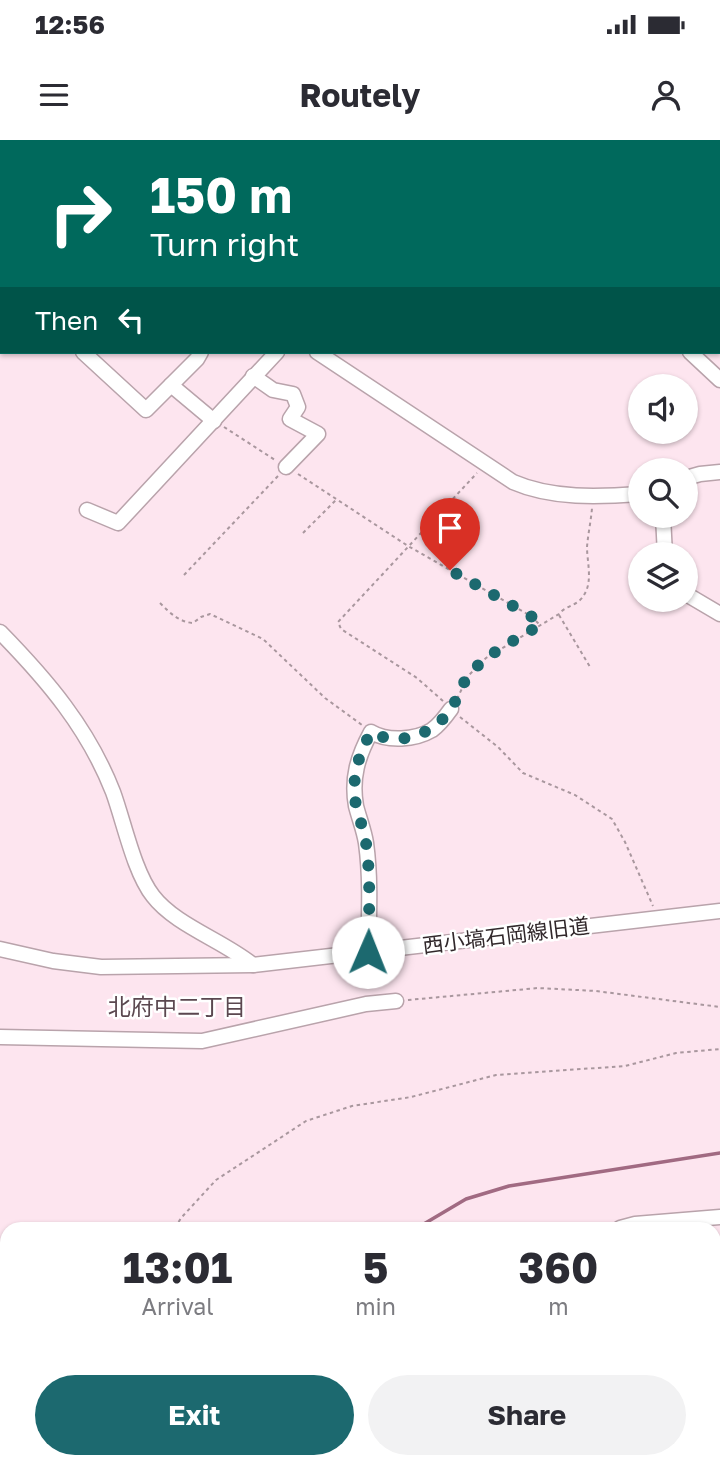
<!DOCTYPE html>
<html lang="en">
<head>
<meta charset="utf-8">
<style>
	:root { --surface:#fff; --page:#f2f2f3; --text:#2b2b33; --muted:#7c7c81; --accent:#1c696f }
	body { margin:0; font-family:"Golos Text","Noto Sans JP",sans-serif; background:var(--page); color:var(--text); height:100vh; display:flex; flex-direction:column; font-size:26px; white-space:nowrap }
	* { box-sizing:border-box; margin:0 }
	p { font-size:23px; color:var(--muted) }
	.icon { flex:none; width:38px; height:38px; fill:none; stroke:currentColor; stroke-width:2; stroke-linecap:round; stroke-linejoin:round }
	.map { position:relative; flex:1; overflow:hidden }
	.details { position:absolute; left:0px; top:1082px; width:721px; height:247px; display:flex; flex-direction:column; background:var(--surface); border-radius:21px 21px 0 0; box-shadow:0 2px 5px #0004 }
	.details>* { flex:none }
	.guide { position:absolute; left:0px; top:0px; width:721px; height:214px; box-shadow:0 2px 5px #0004; background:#00695c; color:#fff; overflow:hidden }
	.buttons { position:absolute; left:628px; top:234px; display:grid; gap:14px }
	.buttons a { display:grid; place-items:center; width:70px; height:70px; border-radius:50%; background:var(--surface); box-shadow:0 2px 5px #0004; font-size:35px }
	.pin { position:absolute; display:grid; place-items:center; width:60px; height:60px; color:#fff; margin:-72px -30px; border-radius:50% 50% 50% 0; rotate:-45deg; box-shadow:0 0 7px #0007 }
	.pin .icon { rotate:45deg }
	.me { position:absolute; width:77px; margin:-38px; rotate:1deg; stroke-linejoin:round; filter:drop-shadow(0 0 5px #0008) }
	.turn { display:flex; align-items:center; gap:24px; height:147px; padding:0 35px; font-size:32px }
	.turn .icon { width:91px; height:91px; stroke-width:2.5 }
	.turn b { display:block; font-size:49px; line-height:60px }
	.then { display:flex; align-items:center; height:66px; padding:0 35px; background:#0003; gap:14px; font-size:26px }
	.eta { display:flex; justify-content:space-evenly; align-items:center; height:119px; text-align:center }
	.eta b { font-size:42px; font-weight:700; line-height:49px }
	.button { display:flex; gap:14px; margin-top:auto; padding:14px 35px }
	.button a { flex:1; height:80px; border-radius:42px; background:var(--accent); color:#fff; font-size:28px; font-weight:700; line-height:80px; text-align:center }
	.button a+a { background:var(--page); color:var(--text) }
	.status { display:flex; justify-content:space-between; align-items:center; height:49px; padding:0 35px; background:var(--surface); direction:ltr }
	.status svg { height:19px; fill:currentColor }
	header { display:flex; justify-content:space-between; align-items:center; height:91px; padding:0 35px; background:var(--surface); font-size:32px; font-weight:700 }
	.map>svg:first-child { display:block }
</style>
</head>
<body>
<div class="status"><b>12:56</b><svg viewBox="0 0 49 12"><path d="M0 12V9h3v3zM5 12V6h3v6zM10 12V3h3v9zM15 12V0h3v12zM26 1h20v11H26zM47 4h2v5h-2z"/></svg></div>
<header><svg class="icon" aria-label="menu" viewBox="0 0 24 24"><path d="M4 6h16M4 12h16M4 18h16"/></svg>Routely<svg class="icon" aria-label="person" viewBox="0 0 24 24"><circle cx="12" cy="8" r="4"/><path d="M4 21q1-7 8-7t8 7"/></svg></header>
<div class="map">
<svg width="720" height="1327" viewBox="0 0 720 1327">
	<rect width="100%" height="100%" fill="#fde5ef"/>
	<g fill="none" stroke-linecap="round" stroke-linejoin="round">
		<g stroke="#a16a82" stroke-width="3.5">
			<path d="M 417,1088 L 466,1059 L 509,1046 L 720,1013"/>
			<path d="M 200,1327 L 202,1321"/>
		</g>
		<defs>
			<g id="minor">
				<path d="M 155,0 L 156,2"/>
				<path d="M 109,2 L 110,0"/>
				<path d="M 608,2 L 610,0"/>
				<path d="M 0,94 L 2,92"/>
				<path d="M 719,123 L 720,122"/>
				<path d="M 83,212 L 146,270 L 197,219 L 201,212"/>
				<path d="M 317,212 L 513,342 C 552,359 599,357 640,354"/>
				<path d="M 690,212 L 720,240"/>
				<path d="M 253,236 L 273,250 L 293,254 L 298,267 L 290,279 L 318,294 L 286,327"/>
				<path d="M 171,245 L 214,281"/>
				<path d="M 686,338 L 700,334 L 720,332"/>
				<path d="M 87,370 L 118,383 L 277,212"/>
				<path d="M 663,376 L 665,415"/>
				<path d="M 686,454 L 720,474"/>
				<path d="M 0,492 C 47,540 88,588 113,652 C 124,682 134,732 153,756 C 175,785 224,801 253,825"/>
				<path d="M 0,809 L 53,821 L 101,827 L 253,825 L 720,771"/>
				<path d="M 368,812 C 369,776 371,739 366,703 C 364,690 359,678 356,666 C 351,638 358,616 371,592 C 388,602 415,600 432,590 C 439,585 446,576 451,569"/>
				<path d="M 0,897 L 202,901 L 366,864 L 396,861"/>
				<path d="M 620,1088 L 635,1084 L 720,1077"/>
				<path d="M 714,1297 L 720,1298"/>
				<path d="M 322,1321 L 322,1327"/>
				<path d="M 457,1327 L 460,1321"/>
				<path d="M 576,1327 L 577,1321"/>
			</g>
			<g id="highway">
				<path d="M 691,0 L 694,2"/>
				<path d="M 719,17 L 720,18"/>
				<path d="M 0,1206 L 7,1225"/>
				<path d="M 0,1275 L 7,1292"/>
				<path d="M 18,1321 L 20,1327"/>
				<path d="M 44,1321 L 46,1327"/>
			</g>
		</defs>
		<use href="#minor" stroke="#b9a3ab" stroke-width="17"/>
		<use href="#highway" stroke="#b9a3ab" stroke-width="24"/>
		<g stroke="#a9979e" stroke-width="2" stroke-dasharray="3.5 3.5" stroke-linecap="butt">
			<path d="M 224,287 L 275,320"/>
			<path d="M 298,334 L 408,406 L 531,476 L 540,485"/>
			<path d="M 303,393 L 336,360"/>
			<path d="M 184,435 L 278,336"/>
			<path d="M 160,463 C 170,473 179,482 193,483 L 201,477 L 210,474 L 263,499 L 325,558 L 362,585"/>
			<path d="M 559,475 L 590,527"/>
			<path d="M 457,559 L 468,536 L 486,518 L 559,474 C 566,465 578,466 584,455 C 593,441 587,422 587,407 C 588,394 591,381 592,368"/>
			<path d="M 443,561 L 417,538 L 341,489 L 338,482 L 477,333"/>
			<path d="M 460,577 L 498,607 L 523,633 L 575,655 L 612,679 L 625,702 L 653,766"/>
			<path d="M 408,860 L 538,848 L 596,851 L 720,867"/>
			<path d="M 175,1088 L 181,1078 L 216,1040 L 306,981 L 352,966 L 411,957 L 496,935 L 625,926 L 676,913 L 720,909"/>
			<path d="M 714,1125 L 720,1124"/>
			<path d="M 0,1132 L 7,1148"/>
			<path d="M 82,1321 L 83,1327"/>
			<path d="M 118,1327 L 119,1321"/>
		</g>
		<use href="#minor" stroke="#fff" stroke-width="14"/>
		<use href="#highway" stroke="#fff" stroke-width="21"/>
	</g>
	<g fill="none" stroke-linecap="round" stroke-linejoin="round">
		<path stroke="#1c696f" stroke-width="12" stroke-dasharray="0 21.6" d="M 368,812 C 369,776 371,738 366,703 C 364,690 359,678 356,665 C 351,638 358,616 371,592 C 399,608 434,594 451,569 C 458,558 461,545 469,535 C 487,513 516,500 540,485 L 531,476 L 450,430"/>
	</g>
	<g text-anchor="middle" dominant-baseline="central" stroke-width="5" stroke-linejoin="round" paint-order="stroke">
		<g font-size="21" fill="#31282b" stroke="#fff">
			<text transform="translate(506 795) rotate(-7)">西小塙石岡線旧道</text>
		</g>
		<g font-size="23" fill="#5b4850" stroke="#fff">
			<text x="177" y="866">北府中二丁目</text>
		</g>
	</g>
</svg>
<div class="buttons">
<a><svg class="icon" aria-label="sound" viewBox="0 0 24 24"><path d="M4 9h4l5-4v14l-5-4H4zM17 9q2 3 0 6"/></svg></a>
<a><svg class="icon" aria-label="search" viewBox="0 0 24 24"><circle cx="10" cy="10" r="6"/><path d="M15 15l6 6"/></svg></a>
<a><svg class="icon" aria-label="layers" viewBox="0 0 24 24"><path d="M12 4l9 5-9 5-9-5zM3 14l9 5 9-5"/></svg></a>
</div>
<div class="pin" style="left:450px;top:430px;background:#d93025"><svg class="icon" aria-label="arrive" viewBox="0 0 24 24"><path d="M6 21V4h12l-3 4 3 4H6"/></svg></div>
<svg class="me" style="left:368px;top:812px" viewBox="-20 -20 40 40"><circle r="19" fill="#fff"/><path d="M0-13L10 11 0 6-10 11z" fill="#1c696f"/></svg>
<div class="guide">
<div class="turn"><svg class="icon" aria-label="right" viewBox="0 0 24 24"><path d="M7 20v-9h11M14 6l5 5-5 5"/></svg><div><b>150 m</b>Turn right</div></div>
<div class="then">Then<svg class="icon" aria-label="left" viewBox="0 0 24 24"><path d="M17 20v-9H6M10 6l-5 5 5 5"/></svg></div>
</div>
<section class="details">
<div class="eta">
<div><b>13:01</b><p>Arrival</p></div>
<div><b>5</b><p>min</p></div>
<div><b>360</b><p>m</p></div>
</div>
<div class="button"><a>Exit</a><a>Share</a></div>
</section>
</div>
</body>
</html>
